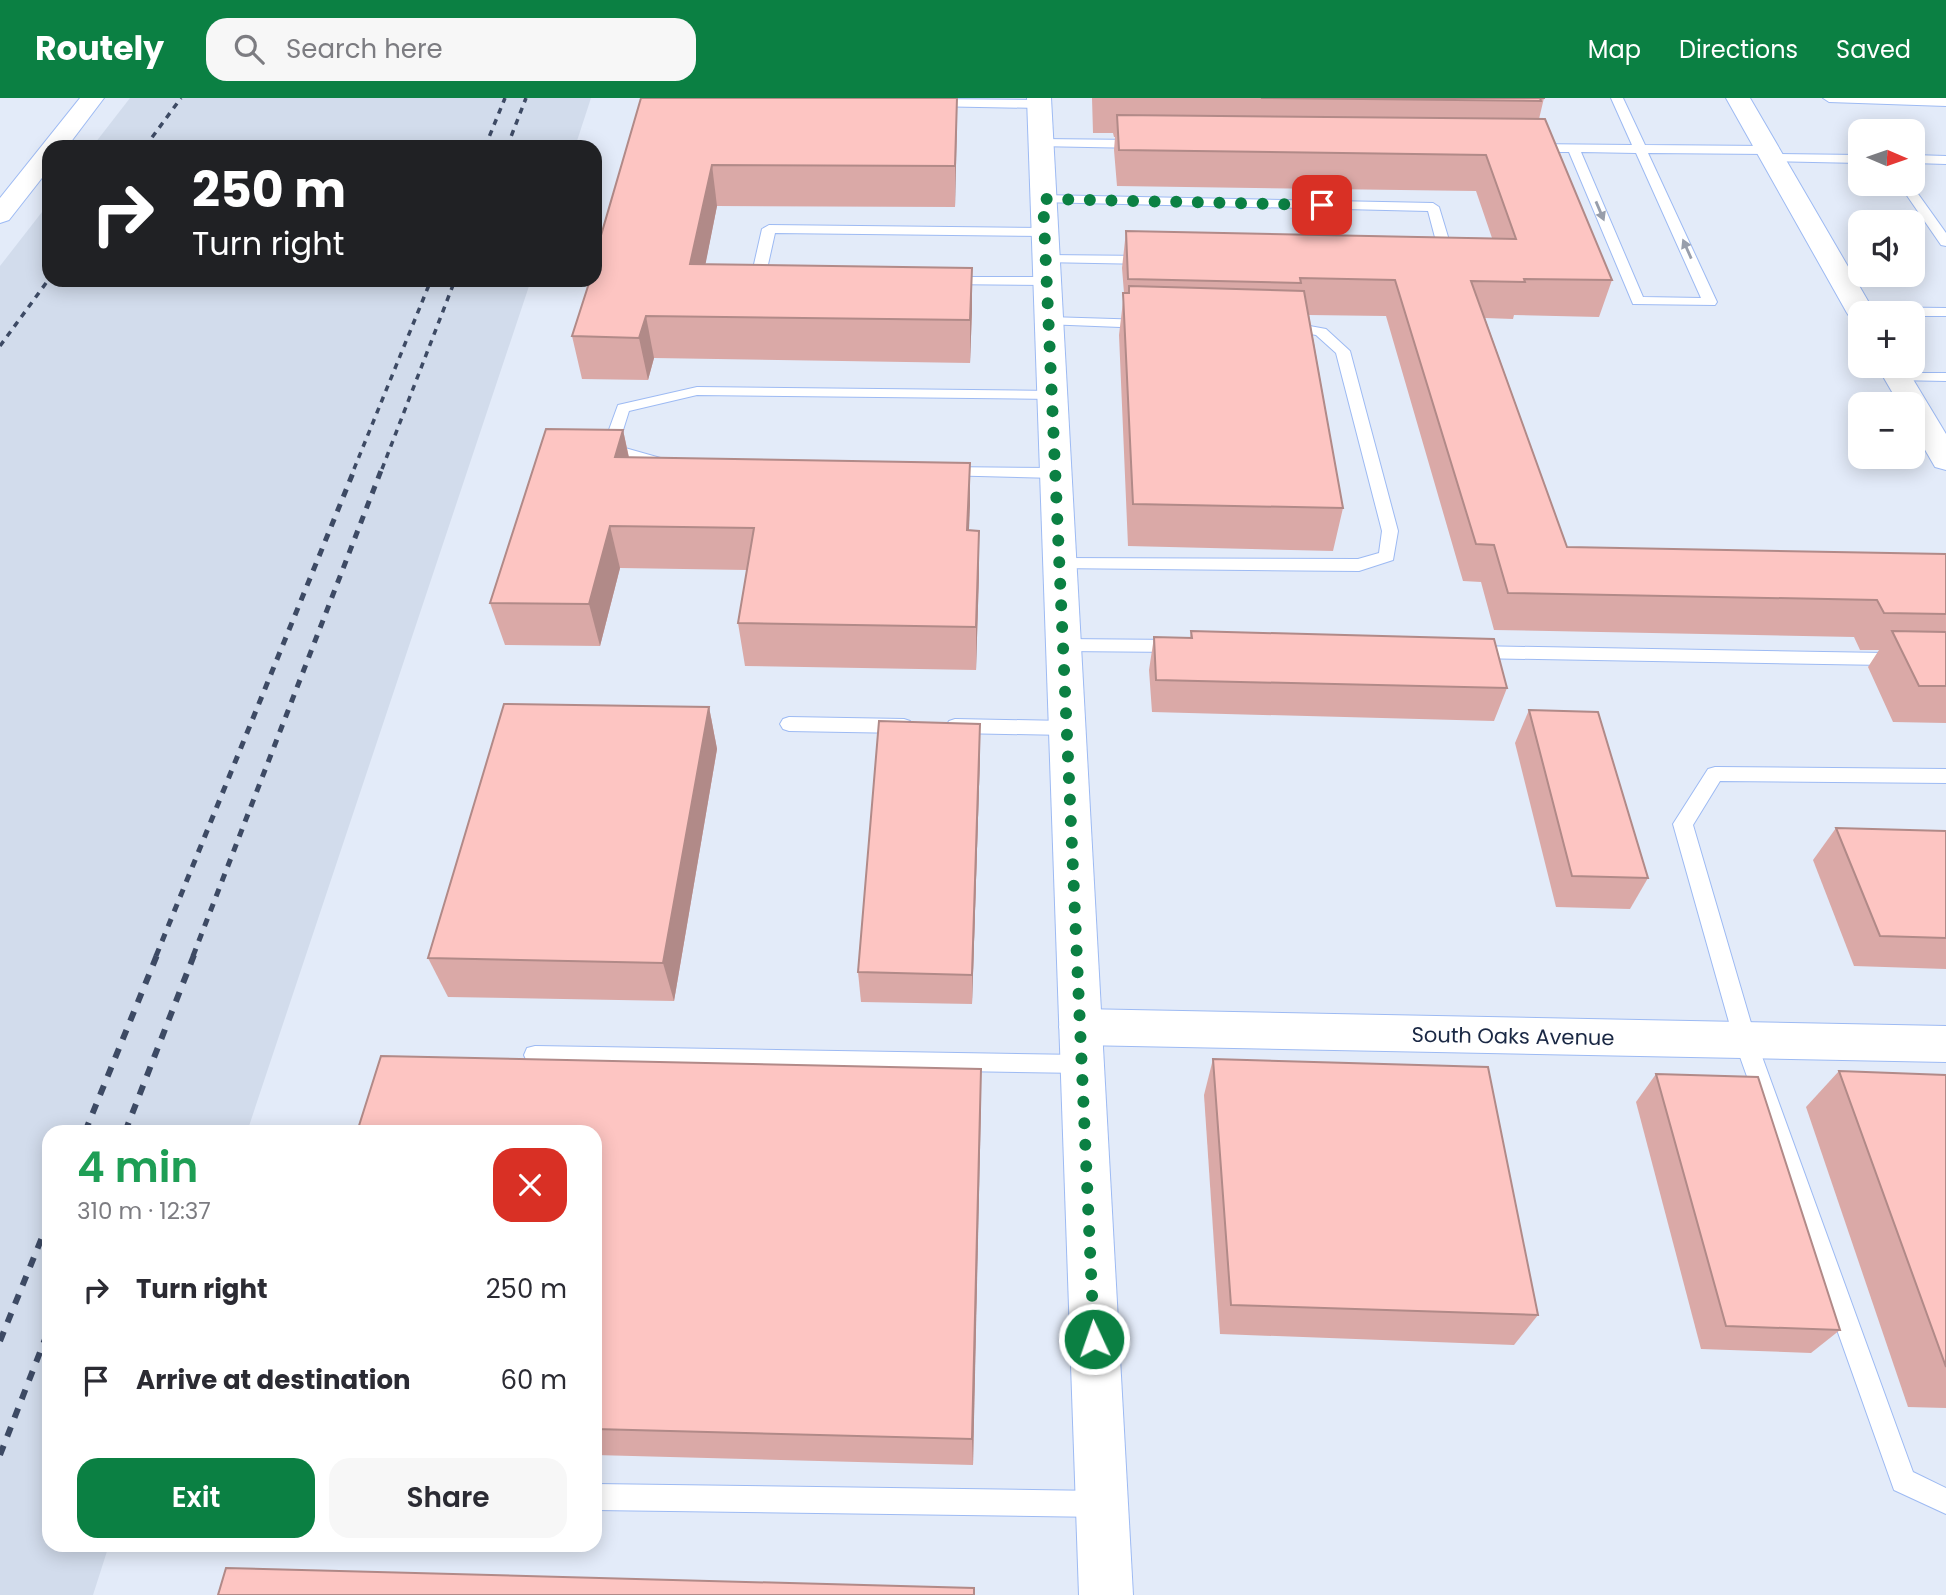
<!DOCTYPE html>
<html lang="en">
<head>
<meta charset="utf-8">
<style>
	:root { --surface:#fff; --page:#f7f7f7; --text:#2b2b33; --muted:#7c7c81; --accent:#0b8043 }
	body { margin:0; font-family:Poppins,sans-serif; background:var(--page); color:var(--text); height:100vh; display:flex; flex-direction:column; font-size:26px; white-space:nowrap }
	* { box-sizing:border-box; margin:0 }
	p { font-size:23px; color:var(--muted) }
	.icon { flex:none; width:38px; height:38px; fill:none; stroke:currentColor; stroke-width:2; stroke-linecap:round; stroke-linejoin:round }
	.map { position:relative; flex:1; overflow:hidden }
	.side { position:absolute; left:42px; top:1027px; width:560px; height:427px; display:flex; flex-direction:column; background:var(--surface); border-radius:21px; box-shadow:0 4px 18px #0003 }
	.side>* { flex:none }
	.top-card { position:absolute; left:42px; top:42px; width:560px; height:147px; border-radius:21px; box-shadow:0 4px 18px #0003; background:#202124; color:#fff; overflow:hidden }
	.needle { width:46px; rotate:92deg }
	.tools { position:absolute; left:1848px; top:21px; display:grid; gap:14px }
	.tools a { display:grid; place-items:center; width:77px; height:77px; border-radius:14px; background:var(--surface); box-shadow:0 4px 18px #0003; font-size:35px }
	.pin { position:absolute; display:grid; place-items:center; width:60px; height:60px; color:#fff; margin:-30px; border-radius:14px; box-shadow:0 4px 10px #0006 }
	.me { position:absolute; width:77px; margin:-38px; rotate:357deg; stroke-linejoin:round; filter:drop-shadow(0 0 5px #0008) }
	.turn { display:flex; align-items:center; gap:24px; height:147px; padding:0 35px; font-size:32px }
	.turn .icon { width:91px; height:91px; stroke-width:2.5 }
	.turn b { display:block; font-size:49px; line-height:60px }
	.round { display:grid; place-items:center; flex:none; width:74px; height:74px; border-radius:21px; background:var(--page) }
	.summary { display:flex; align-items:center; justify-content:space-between; height:119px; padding:0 35px }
	h1 { font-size:42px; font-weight:600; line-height:52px; color:#1e9e55 }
	.button { display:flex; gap:14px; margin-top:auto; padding:14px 35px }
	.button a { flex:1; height:80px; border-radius:21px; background:var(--accent); color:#fff; font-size:28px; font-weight:600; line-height:80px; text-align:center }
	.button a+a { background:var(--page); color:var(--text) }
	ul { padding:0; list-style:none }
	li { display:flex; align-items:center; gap:21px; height:91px; padding:0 35px }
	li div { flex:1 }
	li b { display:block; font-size:26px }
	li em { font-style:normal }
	header { display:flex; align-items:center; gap:42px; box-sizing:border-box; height:98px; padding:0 35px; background:var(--accent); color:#fff }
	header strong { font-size:33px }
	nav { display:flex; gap:38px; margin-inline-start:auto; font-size:24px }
	.search { width:490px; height:63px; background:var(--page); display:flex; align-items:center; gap:18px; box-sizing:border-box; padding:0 24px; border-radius:21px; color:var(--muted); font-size:26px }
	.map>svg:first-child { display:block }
</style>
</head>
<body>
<header>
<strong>Routely</strong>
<div class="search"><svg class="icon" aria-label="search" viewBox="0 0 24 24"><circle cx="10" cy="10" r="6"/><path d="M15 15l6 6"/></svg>Search here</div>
<nav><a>Map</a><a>Directions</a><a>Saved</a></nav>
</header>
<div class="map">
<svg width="1946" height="1497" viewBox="0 0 1946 1497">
	<rect width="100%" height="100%" fill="#e3ebf9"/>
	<g fill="#d2dcec">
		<path d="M 130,0 L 591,0 L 575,49 L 92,49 Z"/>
		<path d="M 49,105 L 49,182 L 531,182 L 247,1034 L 49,1034 L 49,1447 L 109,1447 L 93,1497 L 0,1497 L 0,168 Z"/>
	</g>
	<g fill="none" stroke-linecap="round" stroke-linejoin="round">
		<defs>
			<g id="lane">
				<path d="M 1611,0 L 1623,0 L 1645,47 L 1767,48 L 1773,52 L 1767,56 L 1648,55 L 1717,204 L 1715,207 L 1633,206 L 1569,54 L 1530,54 L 1524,50 L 1530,46 L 1632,47 ZM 1581,54 L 1636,55 L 1701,200 L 1643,199 Z"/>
				<path d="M 1823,0 L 1946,0 L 1946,8 L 1829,4 Z"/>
				<path d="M 931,1 L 1039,2 L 1045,6 L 1039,10 L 927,8 L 925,5 Z"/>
				<path d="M 1040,41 L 1140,42 L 1146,46 L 1140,50 L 1036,48 L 1034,45 Z"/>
				<path d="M 1772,56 L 1860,57 L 1860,65 L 1768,63 L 1768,57 Z"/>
				<path d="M 1913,57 L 1946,58 L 1946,66 L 1913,65 Z"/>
				<path d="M 1899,86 L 1911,86 L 1946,135 L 1946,148 L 1941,147 Z"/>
				<path d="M 1043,97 L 1433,105 L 1439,109 L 1455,162 L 1448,166 L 1441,162 L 1428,113 L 1038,104 L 1037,101 Z"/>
				<path d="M 769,127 L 1045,130 L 1052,134 L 1045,138 L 775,135 L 765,180 L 773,184 L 771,187 L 757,188 L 750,184 L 762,131 Z"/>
				<path d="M 1046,157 L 1148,158 L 1155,162 L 1148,166 L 1041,164 L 1039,161 Z"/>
				<path d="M 946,179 L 1047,179 L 1054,183 L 1047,187 L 941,186 L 939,183 Z"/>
				<path d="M 1860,209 L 1946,210 L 1946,218 L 1913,218 L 1913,215 L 1855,216 L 1855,210 Z"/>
				<path d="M 1049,219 L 1146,222 L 1153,226 L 1146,230 L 1044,226 L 1044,220 Z"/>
				<path d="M 1288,224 L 1326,231 L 1350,253 L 1398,433 L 1393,462 L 1359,473 L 1053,470 L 1051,466 L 1053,462 L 1059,460 L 1358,461 L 1379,455 L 1382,433 L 1336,255 L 1316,237 L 1283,231 L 1281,228 Z"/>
				<path d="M 1898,275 L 1946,275 L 1946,283 L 1893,282 L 1891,279 Z"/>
				<path d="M 697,289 L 1052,293 L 1059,297 L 1052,301 L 697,297 L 629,313 L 618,348 L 671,363 L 674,366 L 671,369 L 666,371 L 605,354 L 602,351 L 618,307 Z"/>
				<path d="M 944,369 L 1055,370 L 1063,375 L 1055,380 L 939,377 L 936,374 Z"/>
				<path d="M 1063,541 L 1177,542 L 1186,548 L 1177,554 L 1063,553 L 1054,547 Z"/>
				<path d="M 1473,548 L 1946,556 L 1946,568 L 1473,560 L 1464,554 Z"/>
				<path d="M 789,619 L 904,621 L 910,623 L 913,628 L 910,633 L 904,635 L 789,633 L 783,631 L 780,626 L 783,621 Z"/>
				<path d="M 955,621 L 1066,623 L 1072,625 L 1075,630 L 1072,635 L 1066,637 L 955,635 L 949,633 L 946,628 L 949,623 Z"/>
				<path d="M 1715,669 L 1946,671 L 1946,685 L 1720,683 L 1693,727 L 1756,942 L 1913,1374 L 1946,1390 L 1946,1416 L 1894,1392 L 1734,942 L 1673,726 L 1708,671 Z"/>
				<path d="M 535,948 L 1081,957 L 1089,959 L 1092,966 L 1089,973 L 1081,975 L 535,966 L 527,964 L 524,957 L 527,950 Z"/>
				<path d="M 595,1386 L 1101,1393 L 1110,1397 L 1114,1406 L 1110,1415 L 1101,1419 L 595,1412 Z"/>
			</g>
			<g id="street">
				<path d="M 80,0 L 104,0 L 67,49 L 49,49 L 49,71 L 9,122 L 0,125 L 0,100 Z"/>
				<path d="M 1080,911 L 1946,928 L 1946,964 L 1080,947 L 1065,942 L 1059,929 L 1065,916 Z"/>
			</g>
			<path id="secondary" d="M 1027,0 L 1051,0 L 1133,1497 L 1079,1497 Z"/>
			<g id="primary">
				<path d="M 1726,0 L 1750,0 L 1875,215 L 1860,215 L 1860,223 L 1851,221 L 1847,215 Z"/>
				<path d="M 1877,268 L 1905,268 L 1946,336 L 1946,372 L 1935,369 L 1913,331 L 1913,306 L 1899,306 Z"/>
			</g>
		</defs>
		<use href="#lane" stroke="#9dbaf3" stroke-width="2"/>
		<use href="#street" stroke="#9dbaf3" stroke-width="2"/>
		<use href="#secondary" stroke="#9dbaf3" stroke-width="2"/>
		<use href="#primary" stroke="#9dbaf3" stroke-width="2"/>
		<use href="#lane" fill="#fff" fill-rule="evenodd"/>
		<use href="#street" fill="#fff" fill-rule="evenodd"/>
		<use href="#secondary" fill="#fff" fill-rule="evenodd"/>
		<use href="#primary" fill="#fff" fill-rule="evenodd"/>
		<g stroke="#3d4a64" stroke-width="3.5" stroke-dasharray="6 6" stroke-linecap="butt">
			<path d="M 145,49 L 181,0"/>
			<path d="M 485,49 L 505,0"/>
			<path d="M 507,49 L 526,0"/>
			<path d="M 0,248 L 49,181"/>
			<path d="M 354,371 L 431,182"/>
			<path d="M 382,371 L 455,182"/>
		</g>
		<g stroke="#3d4a64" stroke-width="5" stroke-dasharray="8 8" stroke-linecap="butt">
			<path d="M 156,858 L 355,370"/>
			<path d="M 193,858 L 382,370"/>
		</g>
		<g stroke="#3d4a64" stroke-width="6" stroke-dasharray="10 10" stroke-linecap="butt">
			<path d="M 85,1034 L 157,857"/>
			<path d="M 125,1034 L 194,857"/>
			<path d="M 0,1243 L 49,1122"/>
			<path d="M 0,1357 L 49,1231"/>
		</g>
	</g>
	<g fill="#daa9a7">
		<path d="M 641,0 L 957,0 L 955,109 L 717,108 L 705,167 L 972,170 L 972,212 L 970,265 L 654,260 L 648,282 L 582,281 L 572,238 L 595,182 L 595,158 Z"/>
		<path d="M 1092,0 L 1544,0 L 1539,21 L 1612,182 L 1599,219 L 1514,217 L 1513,221 L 1485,220 L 1567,449 L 1946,456 L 1946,625 L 1893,624 L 1868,569 L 1879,552 L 1860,552 L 1854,539 L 1494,532 L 1481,484 L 1463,483 L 1386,218 L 1309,217 L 1343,410 L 1333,453 L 1128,448 L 1119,237 L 1124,195 L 1122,170 L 1126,133 L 1492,140 L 1476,93 L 1117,88 L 1114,52 L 1115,39 L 1114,39 L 1113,35 L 1093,35 Z"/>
		<path d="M 623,332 L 629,359 L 970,365 L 969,432 L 979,475 L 976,572 L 745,568 L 738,525 L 747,472 L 620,470 L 600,548 L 505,547 L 490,505 Z"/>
		<path d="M 1191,533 L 1507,590 L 1494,623 L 1152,614 L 1149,572 L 1154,539 L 1190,540 Z"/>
		<path d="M 709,609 L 717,651 L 674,903 L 448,899 L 428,860 Z"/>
		<path d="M 1529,612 L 1648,780 L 1630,811 L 1556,809 L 1515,645 Z"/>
		<path d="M 980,658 L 972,906 L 861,904 L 858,874 Z"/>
		<path d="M 1836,730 L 1946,733 L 1946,871 L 1854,868 L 1813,762 Z"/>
		<path d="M 1213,961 L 1538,1217 L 1514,1247 L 1220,1236 L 1204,997 Z"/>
		<path d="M 981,971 L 973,1367 L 595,1357 L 595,1034 Z"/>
		<path d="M 1839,973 L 1946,977 L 1946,1310 L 1908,1309 L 1806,1009 Z"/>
		<path d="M 1656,976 L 1840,1232 L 1811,1255 L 1701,1251 L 1636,1004 Z"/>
	</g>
	<g fill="#b18a88">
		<path d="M 957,0 L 957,24 L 955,109 L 955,68 Z"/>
		<path d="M 712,67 L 717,108 L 697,209 L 690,166 Z"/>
		<path d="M 972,170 L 972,212 L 970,265 L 970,222 Z"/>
		<path d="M 646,218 L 654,260 L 648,282 L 639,240 Z"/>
		<path d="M 623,332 L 632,375 L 615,359 Z"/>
		<path d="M 970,365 L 970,408 L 967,475 L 967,432 Z"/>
		<path d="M 610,428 L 620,470 L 600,548 L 589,506 Z"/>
		<path d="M 979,433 L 979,475 L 976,572 L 976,529 Z"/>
		<path d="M 709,609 L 717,651 L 674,903 L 663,865 Z"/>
		<path d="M 980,626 L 980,658 L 972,906 L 972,877 Z"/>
		<path d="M 981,971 L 981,1007 L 973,1367 L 972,1341 Z"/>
	</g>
	<g fill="#fdc5c2" stroke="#b18a88" stroke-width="2">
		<path d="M 641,0 L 957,0 L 955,68 L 712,67 L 690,166 L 972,170 L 970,222 L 646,218 L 639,240 L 572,238 L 590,182 L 595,182 L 595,167 L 597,162 L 595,162 L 595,158 Z"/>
		<path d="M 1261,0 L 1545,0 L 1540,0 L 1541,3 Z"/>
		<path d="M 1117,17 L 1545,21 L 1612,182 L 1524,181 L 1525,184 L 1471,183 L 1567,449 L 1946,456 L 1946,516 L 1884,515 L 1877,502 L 1508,495 L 1494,447 L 1476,446 L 1395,182 L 1300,180 L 1301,185 L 1128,181 L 1126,133 L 1516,141 L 1486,57 L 1119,52 Z"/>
		<path d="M 1129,188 L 1304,193 L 1343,410 L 1133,406 L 1123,195 L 1129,195 Z"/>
		<path d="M 546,331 L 623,332 L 615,359 L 970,365 L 967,432 L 979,433 L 976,529 L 738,525 L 754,430 L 610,428 L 589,506 L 490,505 Z"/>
		<path d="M 1191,533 L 1494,541 L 1507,590 L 1156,582 L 1154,539 L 1192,540 Z"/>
		<path d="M 1892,533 L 1946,534 L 1946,588 L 1919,588 Z"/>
		<path d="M 504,606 L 709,609 L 663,865 L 428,860 Z"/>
		<path d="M 1529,612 L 1598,614 L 1648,780 L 1572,778 Z"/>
		<path d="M 879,623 L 980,626 L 972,877 L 858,874 Z"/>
		<path d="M 1836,730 L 1946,733 L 1946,840 L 1880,838 Z"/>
		<path d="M 381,958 L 981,971 L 972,1341 L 595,1331 L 595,1034 L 357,1034 Z"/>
		<path d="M 1213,961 L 1488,969 L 1538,1217 L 1231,1207 Z"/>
		<path d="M 1839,973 L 1946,977 L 1946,1269 Z"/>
		<path d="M 1656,976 L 1758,979 L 1840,1232 L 1726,1228 Z"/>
		<path d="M 226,1470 L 974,1490 L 974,1497 L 218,1497 Z"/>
	</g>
	<defs><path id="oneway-solid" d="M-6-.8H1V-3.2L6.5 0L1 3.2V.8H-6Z" transform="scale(1.75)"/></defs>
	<g fill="#989eab">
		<use href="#oneway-solid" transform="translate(1600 113) rotate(67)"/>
		<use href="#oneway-solid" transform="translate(1687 151) rotate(-114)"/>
	</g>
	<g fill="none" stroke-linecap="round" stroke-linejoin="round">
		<path stroke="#0b8043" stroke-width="12" stroke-dasharray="0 21.6" d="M 1094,1241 L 1043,101 L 1322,107"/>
	</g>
	<g text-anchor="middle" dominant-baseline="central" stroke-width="6" stroke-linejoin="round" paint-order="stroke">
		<g font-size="21" fill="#1a2844" stroke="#fff">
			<text transform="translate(1513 938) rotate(1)">South Oaks Avenue</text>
		</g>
	</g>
</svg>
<div class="tools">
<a><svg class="needle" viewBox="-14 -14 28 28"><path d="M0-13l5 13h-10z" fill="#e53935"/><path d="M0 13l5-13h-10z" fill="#7c7c81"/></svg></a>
<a><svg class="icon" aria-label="sound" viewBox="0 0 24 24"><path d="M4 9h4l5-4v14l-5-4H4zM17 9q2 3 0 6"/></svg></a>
<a>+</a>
<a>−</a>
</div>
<div class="pin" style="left:1322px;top:107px;background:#d93025"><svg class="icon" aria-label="arrive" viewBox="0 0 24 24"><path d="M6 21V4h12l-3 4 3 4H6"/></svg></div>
<svg class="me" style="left:1094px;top:1241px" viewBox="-20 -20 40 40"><circle r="17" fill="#0b8043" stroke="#fff" stroke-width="3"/><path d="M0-11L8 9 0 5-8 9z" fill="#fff"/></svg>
<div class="top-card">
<div class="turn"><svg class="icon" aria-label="right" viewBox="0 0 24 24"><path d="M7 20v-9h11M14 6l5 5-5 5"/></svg><div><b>250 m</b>Turn right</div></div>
</div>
<section class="side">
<div class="summary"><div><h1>4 min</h1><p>310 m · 12:37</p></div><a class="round" style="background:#d93025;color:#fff"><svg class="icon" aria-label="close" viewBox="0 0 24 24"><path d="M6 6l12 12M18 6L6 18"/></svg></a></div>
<ul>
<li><svg class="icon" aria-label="right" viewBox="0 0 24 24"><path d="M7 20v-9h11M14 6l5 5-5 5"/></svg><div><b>Turn right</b></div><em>250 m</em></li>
<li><svg class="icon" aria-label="arrive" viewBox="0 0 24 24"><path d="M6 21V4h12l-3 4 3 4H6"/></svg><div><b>Arrive at destination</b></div><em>60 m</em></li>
</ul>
<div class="button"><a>Exit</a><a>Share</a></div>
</section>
</div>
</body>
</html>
